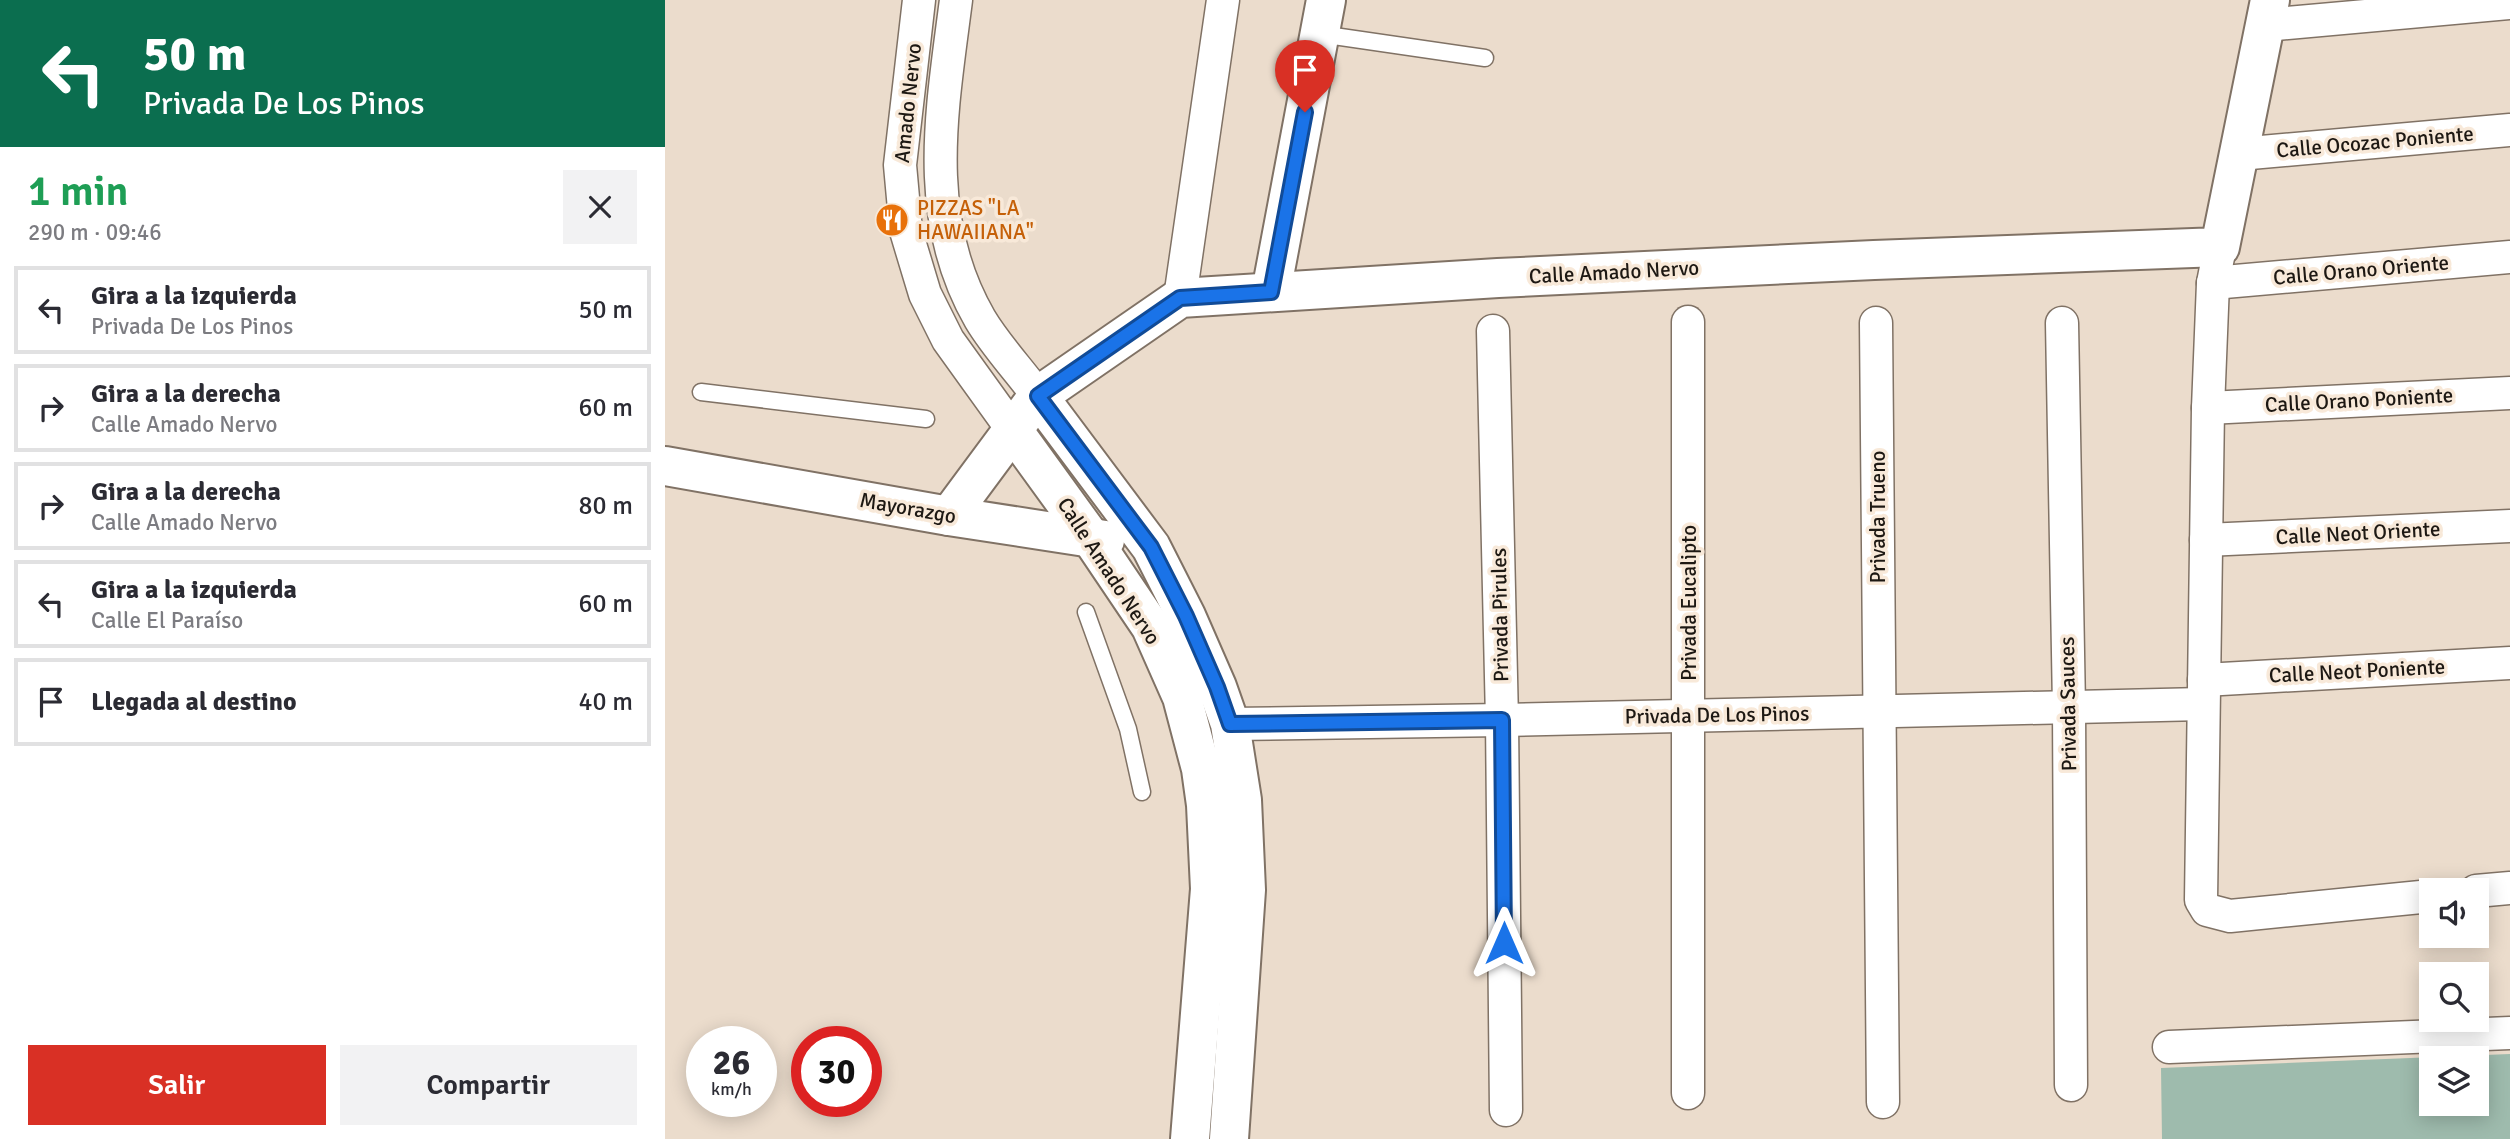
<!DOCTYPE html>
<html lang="es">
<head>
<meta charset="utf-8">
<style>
	:root { --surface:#fff; --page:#f2f2f3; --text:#2b2b33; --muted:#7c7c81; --line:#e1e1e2; --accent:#d93025 }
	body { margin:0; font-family:Signika,sans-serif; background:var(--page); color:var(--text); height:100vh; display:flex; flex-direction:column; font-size:26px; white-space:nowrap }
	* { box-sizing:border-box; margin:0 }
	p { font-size:23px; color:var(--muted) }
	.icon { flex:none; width:38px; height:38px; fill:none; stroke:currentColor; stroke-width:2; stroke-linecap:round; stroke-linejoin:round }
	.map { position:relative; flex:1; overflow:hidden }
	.drawer { display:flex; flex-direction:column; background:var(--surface); width:665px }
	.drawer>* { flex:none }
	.hud { background:#0b6e4f; color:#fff; overflow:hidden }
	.buttons { position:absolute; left:1754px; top:878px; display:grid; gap:14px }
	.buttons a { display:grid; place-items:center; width:70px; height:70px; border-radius:0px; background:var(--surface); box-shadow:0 4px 18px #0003; font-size:35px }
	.speed { position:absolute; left:21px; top:1026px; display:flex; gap:14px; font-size:35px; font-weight:700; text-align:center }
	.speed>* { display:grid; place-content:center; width:91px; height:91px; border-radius:50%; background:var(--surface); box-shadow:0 4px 18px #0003; line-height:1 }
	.speed small { font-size:18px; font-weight:400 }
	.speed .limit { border:10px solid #d22; background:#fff; color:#111 }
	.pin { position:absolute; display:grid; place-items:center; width:60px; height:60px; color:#fff; margin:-72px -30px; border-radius:50% 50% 50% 0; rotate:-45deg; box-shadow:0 0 7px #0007 }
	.pin .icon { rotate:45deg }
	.me { position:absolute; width:77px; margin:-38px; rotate:0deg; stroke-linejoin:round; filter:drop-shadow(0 0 5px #0008) }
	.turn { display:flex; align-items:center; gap:24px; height:147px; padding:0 28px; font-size:32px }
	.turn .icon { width:91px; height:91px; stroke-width:2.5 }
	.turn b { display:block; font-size:49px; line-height:60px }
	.round { display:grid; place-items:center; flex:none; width:74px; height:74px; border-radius:0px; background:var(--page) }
	.headline { display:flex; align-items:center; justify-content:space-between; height:119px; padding:0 28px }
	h1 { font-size:42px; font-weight:600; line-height:52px; color:#1e9e55 }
	.action { display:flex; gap:14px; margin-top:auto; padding:14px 28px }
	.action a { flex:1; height:80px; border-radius:0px; background:var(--accent); color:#fff; font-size:28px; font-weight:600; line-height:80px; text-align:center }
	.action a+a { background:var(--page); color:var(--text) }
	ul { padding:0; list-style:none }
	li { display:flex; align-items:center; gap:21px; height:88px; margin:0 14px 10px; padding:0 14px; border:4px solid var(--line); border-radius:0px }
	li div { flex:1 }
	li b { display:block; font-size:26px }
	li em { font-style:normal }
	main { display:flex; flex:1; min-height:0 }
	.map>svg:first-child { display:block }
</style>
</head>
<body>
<main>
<section class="drawer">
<div class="hud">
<div class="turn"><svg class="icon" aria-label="left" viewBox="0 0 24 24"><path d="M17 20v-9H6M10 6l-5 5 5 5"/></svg><div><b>50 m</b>Privada De Los Pinos</div></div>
</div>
<div class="headline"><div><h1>1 min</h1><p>290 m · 09:46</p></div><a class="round"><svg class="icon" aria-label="close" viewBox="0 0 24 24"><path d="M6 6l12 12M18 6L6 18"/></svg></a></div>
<ul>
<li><svg class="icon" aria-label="left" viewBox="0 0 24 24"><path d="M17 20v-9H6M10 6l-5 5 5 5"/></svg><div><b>Gira a la izquierda</b><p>Privada De Los Pinos</p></div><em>50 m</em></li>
<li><svg class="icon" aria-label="right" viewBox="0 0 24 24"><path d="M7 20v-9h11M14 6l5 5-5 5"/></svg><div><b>Gira a la derecha</b><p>Calle Amado Nervo</p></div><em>60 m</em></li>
<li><svg class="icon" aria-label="right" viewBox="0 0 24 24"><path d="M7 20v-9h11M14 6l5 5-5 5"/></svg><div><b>Gira a la derecha</b><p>Calle Amado Nervo</p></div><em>80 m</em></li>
<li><svg class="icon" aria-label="left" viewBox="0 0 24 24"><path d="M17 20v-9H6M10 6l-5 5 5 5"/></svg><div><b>Gira a la izquierda</b><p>Calle El Paraíso</p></div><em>60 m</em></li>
<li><svg class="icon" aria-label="arrive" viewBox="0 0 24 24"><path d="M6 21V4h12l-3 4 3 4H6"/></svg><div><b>Llegada al destino</b></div><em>40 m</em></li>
</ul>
<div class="action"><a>Salir</a><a>Compartir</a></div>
</section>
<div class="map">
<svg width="1845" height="1139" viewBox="0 0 1845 1139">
	<rect width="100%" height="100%" fill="#ebdccc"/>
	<path fill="#9ebbad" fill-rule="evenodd" d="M 1845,1054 L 1845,1139 L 1497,1139 L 1496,1068 ZM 1766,1059 L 1811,1059 L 1811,1104 L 1766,1104 Z"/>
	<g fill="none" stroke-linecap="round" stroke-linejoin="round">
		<defs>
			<g id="lane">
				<path d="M 655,34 L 820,58"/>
				<path d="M 36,392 L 261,419"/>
				<path d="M 421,612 L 463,729 L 477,792"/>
			</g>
			<g id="street">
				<path d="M 254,0 L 235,165 L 241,231 L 260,294 L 283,340 L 347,429"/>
				<path d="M 291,0 C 277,110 256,217 315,319 C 331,346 354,370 373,396"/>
				<path d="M 1600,25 L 1845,3"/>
				<path d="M 1574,154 L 1845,130"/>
				<path d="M 1555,247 L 1548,283 L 1543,408 L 1536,900 L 1542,910 L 1565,916 L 1766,896"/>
				<path d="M 1548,283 L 1845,257"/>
				<path d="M 515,298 L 558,0"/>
				<path d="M 1023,322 L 1023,1093"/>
				<path d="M 1211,323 L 1218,1102"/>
				<path d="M 1397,323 L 1404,707 L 1406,1085"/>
				<path d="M 828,331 L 837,720 L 841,1110"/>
				<path d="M 1543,408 L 1845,393"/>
				<path d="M 1541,540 L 1845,526"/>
				<path d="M 1539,680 L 1845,663"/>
				<path d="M 565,724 L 837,720 L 1538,704"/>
				<path d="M 1811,891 L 1845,888"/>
				<path d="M 1504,1047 L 1845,1033"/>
			</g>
			<g id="secondary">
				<path d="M 606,292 L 661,0"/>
				<path d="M 373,396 L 486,547 L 521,616 L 552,687 L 565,724 L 577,800 L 581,890 L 564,1139"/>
				<path d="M 347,429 L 426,538 L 486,627 L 517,697 L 536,769 L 541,805 L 545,889 L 525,1139"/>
				<path d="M 0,466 L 284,516 L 440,540"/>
				<path d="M 284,516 L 373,396 L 515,298 L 833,278 L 1209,260 L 1555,247 L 1605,0"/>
			</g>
		</defs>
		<use href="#lane" stroke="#807265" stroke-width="19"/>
		<use href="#street" stroke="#807265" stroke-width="35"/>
		<use href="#secondary" stroke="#807265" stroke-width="42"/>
		<use href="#lane" stroke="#fff" stroke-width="16"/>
		<use href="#street" stroke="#fff" stroke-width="32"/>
		<use href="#secondary" stroke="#fff" stroke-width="38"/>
	</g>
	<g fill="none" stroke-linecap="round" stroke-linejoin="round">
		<defs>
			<path id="route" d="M 640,112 L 606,292 L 515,298 L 373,396 L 486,547 L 521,616 L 552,687 L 565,724 L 837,720 L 839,943"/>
		</defs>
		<use href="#route" stroke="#114b97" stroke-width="18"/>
		<use href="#route" stroke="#1a73e8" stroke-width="12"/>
	</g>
	<defs>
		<symbol id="restaurant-disc" viewBox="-11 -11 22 22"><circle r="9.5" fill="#e8710a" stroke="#f8e9d9"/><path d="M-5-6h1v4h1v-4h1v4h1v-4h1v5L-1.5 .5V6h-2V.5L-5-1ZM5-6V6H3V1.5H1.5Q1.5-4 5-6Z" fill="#fff"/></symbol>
	</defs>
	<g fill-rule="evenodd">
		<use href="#restaurant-disc" x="208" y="201" width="38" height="38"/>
	</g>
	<g text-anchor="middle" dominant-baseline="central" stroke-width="7" stroke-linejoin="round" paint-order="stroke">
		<g font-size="21" fill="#1d1813" stroke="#f8e9d9">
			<text transform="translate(243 103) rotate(-84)">Amado Nervo</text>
			<text transform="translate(1710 142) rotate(-5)">Calle Ocozac Poniente</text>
			<text transform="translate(1696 270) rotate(-5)">Calle Orano Oriente</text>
			<text transform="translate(949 272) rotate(-3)">Calle Amado Nervo</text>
			<text transform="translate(1694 400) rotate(-3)">Calle Orano Poniente</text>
			<text transform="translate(243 508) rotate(10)">Mayorazgo</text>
			<text transform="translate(1213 517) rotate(-90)">Privada Trueno</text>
			<text transform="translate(1693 533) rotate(-3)">Calle Neot Oriente</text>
			<text transform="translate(444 571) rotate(57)">Calle Amado Nervo</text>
			<text transform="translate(1024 603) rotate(-90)">Privada Eucalipto</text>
			<text transform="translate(835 615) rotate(-91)">Privada Pirules</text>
			<text transform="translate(1692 671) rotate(-3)">Calle Neot Poniente</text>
			<text transform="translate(1403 704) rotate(-91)">Privada Sauces</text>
			<text transform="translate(1052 715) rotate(-1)">Privada De Los Pinos</text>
		</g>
		<g font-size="21" fill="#c56008" stroke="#f8e9d9" text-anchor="start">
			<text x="252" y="208">PIZZAS "LA<tspan x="252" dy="24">HAWAIIANA"</tspan></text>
		</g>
	</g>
</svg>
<div class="buttons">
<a><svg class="icon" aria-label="sound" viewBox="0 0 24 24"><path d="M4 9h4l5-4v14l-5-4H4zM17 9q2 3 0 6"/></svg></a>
<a><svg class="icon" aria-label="search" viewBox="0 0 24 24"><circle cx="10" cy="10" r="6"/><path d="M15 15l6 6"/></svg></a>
<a><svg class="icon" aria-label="layers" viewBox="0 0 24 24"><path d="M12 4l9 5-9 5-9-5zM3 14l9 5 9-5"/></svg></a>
</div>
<div class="speed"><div>26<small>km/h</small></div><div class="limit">30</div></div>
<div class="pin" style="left:640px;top:112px;background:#d93025"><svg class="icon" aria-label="arrive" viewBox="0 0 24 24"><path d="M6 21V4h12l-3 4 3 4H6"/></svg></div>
<svg class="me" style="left:839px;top:943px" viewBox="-20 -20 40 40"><path d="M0-17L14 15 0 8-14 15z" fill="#1a73e8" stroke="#fff" stroke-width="4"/></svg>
</div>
</main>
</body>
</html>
